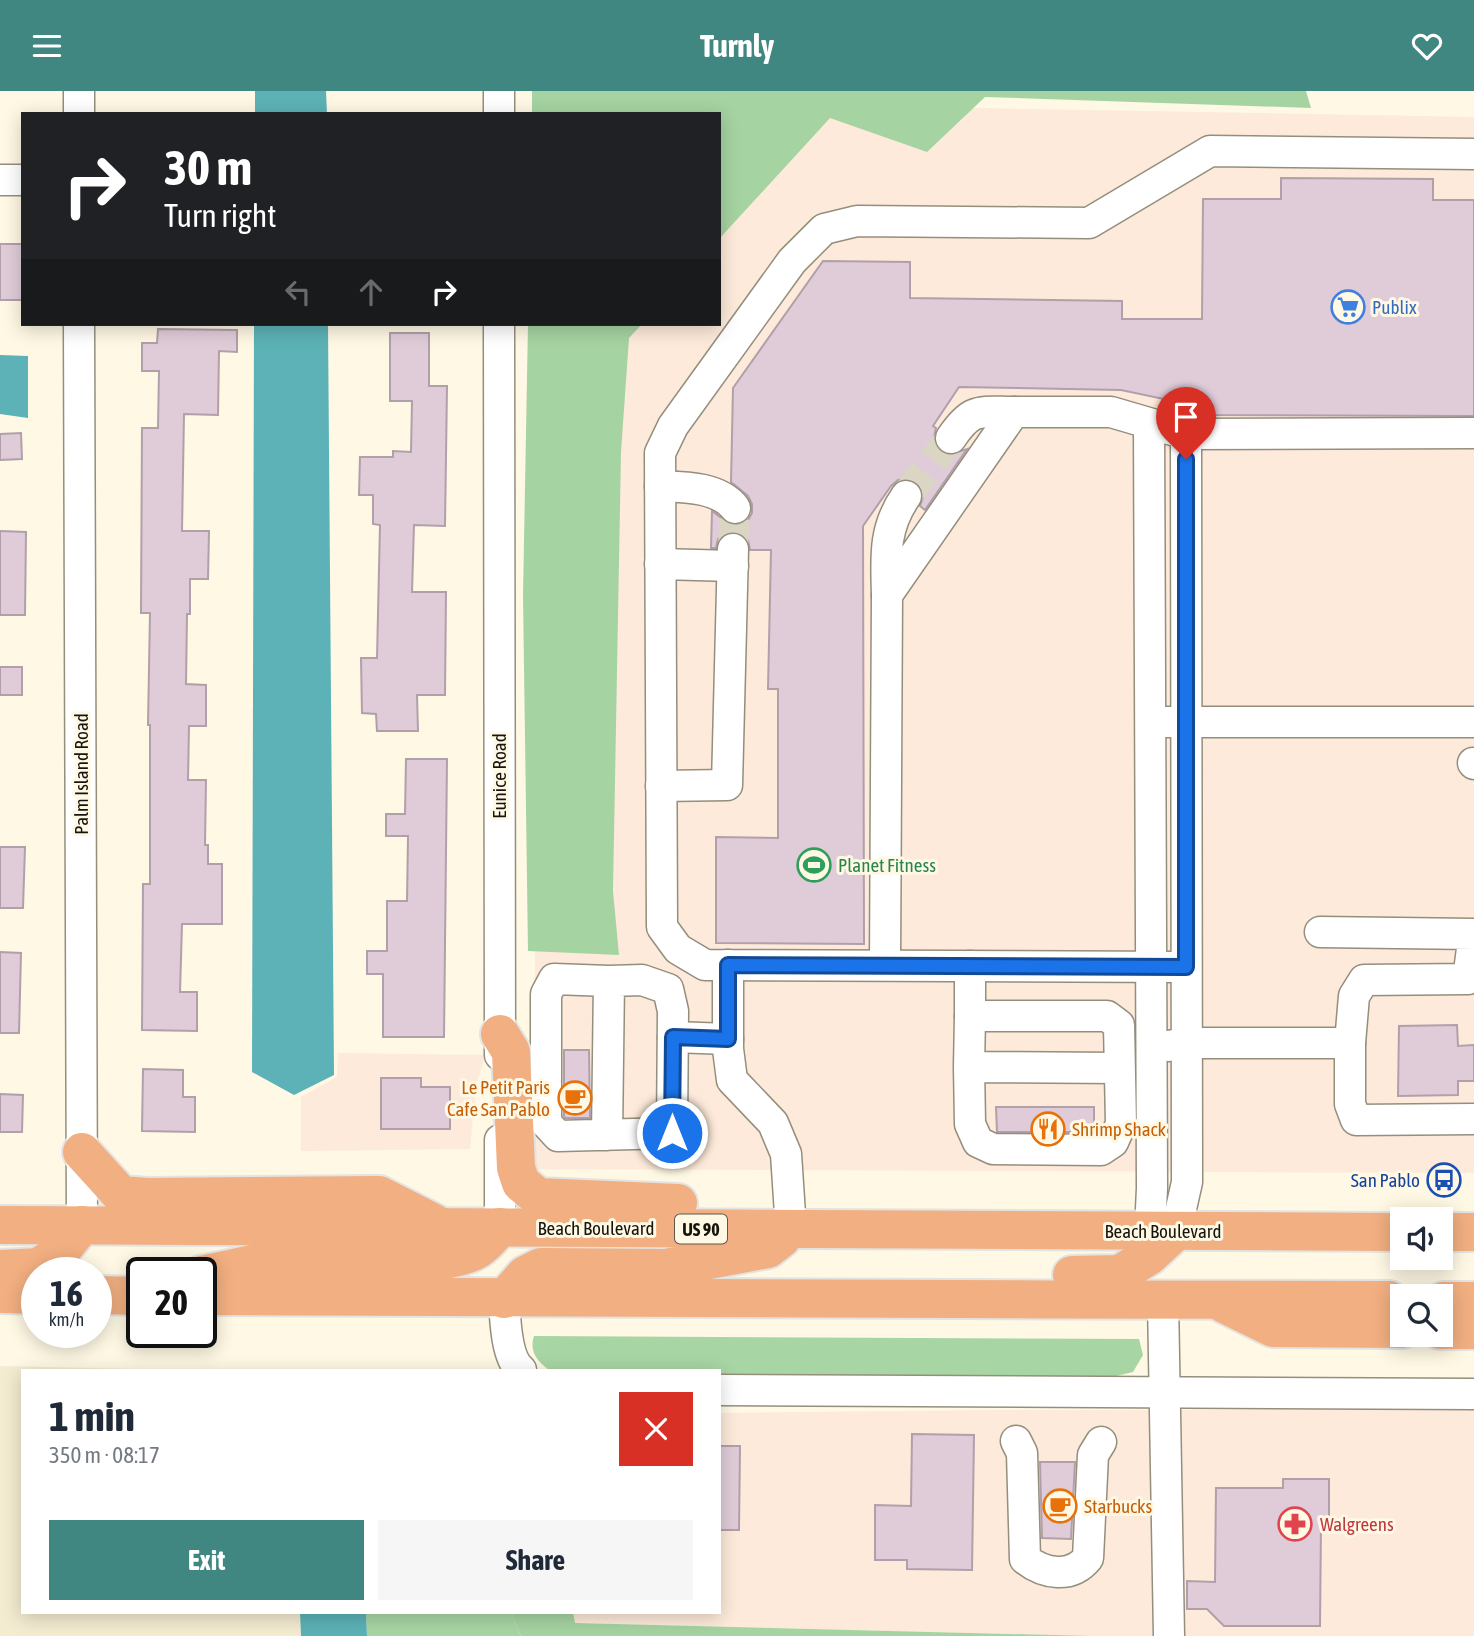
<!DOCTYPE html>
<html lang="en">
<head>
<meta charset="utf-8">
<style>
	:root { --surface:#fff; --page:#f6f6f7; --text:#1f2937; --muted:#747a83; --accent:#408781 }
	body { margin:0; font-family:"Asap Condensed",sans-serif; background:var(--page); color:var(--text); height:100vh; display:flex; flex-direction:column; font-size:26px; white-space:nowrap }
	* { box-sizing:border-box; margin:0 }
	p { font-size:23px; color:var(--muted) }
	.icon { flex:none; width:38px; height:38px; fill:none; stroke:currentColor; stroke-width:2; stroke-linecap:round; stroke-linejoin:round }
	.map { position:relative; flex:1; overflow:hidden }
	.details { position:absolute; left:21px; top:1278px; width:700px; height:245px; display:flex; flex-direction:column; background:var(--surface); border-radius:0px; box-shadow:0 4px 18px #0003 }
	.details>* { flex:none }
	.top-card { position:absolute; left:21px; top:21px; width:700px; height:214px; border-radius:0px; box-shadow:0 4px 18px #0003; background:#202124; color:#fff; overflow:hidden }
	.tools { position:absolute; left:1390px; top:1116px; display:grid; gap:14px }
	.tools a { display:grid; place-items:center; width:63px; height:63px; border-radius:0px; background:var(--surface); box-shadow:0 4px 18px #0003; font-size:35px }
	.speed { position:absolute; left:21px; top:1166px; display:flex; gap:14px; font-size:35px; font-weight:700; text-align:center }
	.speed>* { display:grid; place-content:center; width:91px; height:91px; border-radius:50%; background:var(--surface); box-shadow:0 4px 18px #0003; line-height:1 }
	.speed small { font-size:18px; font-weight:400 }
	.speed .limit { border:4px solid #111; border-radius:10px; background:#fff; color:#111 }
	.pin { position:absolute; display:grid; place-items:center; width:60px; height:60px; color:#fff; margin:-72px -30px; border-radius:50% 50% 50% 0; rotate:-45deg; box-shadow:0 0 7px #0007 }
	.pin .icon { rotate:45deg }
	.me { position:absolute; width:77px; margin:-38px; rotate:0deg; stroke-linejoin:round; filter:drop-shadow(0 0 5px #0008) }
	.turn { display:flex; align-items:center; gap:24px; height:147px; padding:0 28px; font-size:32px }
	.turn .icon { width:91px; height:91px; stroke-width:2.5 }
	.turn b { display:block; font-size:49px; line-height:60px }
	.lanes { display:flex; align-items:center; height:66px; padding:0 28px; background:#0003; justify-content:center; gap:35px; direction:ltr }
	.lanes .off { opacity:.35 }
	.round { display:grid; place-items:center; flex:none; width:74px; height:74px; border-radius:0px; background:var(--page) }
	.headline { display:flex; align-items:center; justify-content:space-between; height:119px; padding:0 28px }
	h1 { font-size:42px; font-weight:700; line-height:52px }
	.primary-button { display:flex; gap:14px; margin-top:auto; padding:14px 28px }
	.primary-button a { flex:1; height:80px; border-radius:0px; background:var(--accent); color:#fff; font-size:28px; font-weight:700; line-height:80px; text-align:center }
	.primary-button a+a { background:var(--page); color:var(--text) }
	header { display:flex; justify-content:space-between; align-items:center; height:91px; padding:0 28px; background:var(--accent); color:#fff; font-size:32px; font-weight:700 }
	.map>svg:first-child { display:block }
</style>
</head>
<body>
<header><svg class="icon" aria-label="menu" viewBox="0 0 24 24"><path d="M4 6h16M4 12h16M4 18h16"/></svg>Turnly<svg class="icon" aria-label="heart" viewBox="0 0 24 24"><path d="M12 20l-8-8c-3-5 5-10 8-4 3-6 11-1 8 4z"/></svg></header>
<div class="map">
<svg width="1474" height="1545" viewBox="0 0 1474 1545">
	<rect width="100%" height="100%" fill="#fef8e4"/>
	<g fill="#fdeada">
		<path d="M 539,9 L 1474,26 L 1474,1082 L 534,1078 L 538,233 L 719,233 L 719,23 Z"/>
		<path d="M 338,962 L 486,964 L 476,993 L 470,1058 L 301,1060 L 301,1006 L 337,986 Z"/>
		<path d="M 990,1319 L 1474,1319 L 1474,1545 L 1092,1545 L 574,1532 L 573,1521 L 719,1521 L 719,1322 Z"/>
	</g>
	<path fill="#f3ecd1" d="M 0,1275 L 181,1279 L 23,1279 L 23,1521 L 300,1521 L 301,1545 L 0,1545 Z"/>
	<g fill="#a8d5a4">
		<path d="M 534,1245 L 1139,1248 L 1143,1264 L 1133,1281 L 1108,1287 L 719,1285 L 719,1279 L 549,1279 C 537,1270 529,1261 534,1245 Z"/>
		<path d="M 366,1521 L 511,1521 L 521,1545 L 367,1545 Z"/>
	</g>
	<g fill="#a6d3a2">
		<path d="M 532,0 L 1306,0 L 1311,17 L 985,6 L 927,61 L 830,27 L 719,148 L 719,23 L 532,23 Z"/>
		<path d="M 528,233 L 642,233 L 629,247 L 621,361 L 613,800 L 619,864 L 528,860 L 523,505 Z"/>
		<path d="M 511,1521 L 573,1521 L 575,1532 L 1092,1545 L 521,1545 Z"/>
	</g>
	<g fill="#5cb2b6">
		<path d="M 255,0 L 326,0 L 327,23 L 255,23 Z"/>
		<path d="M 254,233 L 328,233 L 334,984 L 294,1004 L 252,981 Z"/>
		<path d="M 0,264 L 28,265 L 28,327 L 0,323 Z"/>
		<path d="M 300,1521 L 366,1521 L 367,1545 L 301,1545 Z"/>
	</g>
	<g fill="#dfccd8" stroke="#b19faa" stroke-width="2">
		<path d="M 1281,87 L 1433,88 L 1433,109 L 1474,109 L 1474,325 L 1202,324 L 1202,316 L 1121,299 L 959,296 L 933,335 L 936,337 L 934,346 L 935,355 L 940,361 L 948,364 L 967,358 L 925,419 L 920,415 L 923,406 L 921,396 L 916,390 L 907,388 L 898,389 L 891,395 L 863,435 L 864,853 L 716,852 L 716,746 L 778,747 L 778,598 L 768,598 L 771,459 L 750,459 L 748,449 L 742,443 L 734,441 L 724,443 L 718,448 L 716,457 L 711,457 L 712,420 L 731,434 L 740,434 L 748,429 L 752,422 L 752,413 L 748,405 L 731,391 L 733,297 L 823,170 L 910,171 L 910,207 L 1122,210 L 1122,228 L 1202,228 L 1203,108 L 1281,108 Z"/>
		<rect x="0" y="153" width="23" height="56"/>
		<path d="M 158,238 L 237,239 L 237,261 L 219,260 L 218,324 L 184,323 L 182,440 L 209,440 L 208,488 L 190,488 L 190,523 L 187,523 L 186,593 L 206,594 L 206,635 L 189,635 L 188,689 L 206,689 L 205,754 L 208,754 L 208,773 L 222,773 L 222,833 L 182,833 L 180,901 L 197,901 L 197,940 L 142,939 L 143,793 L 150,793 L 150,634 L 148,634 L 150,522 L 141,522 L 142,337 L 158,337 L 159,280 L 142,280 L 142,252 L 157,252 Z"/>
		<path d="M 390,242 L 429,242 L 429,295 L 447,295 L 445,435 L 414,434 L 412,501 L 446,501 L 445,604 L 417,604 L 418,640 L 377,640 L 376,623 L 362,622 L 361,567 L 377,567 L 380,434 L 373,433 L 373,404 L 359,404 L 360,366 L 393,366 L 393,360 L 411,361 L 412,310 L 390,310 Z"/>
		<path d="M 21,342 L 22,368 L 0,369 L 0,343 Z"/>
		<path d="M 0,440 L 26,441 L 25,524 L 0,524 Z"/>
		<rect x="0" y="576" width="22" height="28"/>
		<path d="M 406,668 L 447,668 L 444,946 L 383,946 L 383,883 L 367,883 L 367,860 L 387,860 L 387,810 L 407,810 L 408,745 L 386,745 L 386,723 L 405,723 Z"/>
		<path d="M 0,756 L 25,756 L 23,817 L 0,817 Z"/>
		<path d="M 0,861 L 21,862 L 19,942 L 0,942 Z"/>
		<path d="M 1457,934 L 1458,955 L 1474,954 L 1474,990 L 1458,990 L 1458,1004 L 1398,1005 L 1399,935 Z"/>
		<path d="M 564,959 L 589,959 L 590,1027 L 565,1027 L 564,1025 Z"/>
		<path d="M 143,978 L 183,979 L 183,1006 L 195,1006 L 195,1041 L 142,1040 Z"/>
		<path d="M 381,987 L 421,987 L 421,996 L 450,996 L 450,1038 L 381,1038 Z"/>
		<path d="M 0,1003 L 23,1004 L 22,1041 L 0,1041 Z"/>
		<path d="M 996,1016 L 1094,1016 L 1094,1041 L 997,1041 Z"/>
		<path d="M 912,1343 L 974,1344 L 972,1479 L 907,1478 L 907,1469 L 875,1469 L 875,1414 L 911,1415 Z"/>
		<path d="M 719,1355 L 740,1355 L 739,1439 L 719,1439 Z"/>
		<path d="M 1040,1371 L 1075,1371 L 1071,1448 L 1042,1447 Z"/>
		<path d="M 1283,1388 L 1329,1388 L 1329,1433 L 1321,1433 L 1320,1535 L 1224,1535 L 1207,1518 L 1187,1518 L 1187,1490 L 1215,1491 L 1216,1397 L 1283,1397 Z"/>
	</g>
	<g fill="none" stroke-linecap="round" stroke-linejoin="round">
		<g stroke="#dbd6c4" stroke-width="30" stroke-dasharray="30 15" stroke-linecap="butt">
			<path d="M 906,405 L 951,347"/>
			<path d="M 733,458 L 735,417"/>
		</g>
		<defs>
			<g id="minor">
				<path d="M 499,0 L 499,23"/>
				<path d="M 79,23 L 79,0"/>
				<path d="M 0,89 L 23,89"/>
				<path d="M 79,233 L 82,1134"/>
				<path d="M 499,233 L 500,964"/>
				<path d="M 1149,333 L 1152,1097 L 1150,1140"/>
				<path d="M 951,347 C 972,316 979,321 1014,321"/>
				<path d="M 660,395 C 685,396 719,396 735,417"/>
				<path d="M 660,473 L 733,475"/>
				<path d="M 887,504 C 886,467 883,438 906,405"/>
				<path d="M 1166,631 L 1474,631"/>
				<path d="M 1473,672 L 1474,673"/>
				<path d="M 661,695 L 727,694 L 733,458"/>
				<path d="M 728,874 L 728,958 L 732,989 L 773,1032 L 786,1063 L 791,1138"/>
				<path d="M 885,874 L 887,504 L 1014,321 L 1111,321 L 1186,343 L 1474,342"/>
				<path d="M 1186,876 L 705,874 L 678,858 L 662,836 L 660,362 L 673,335 L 792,170 L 824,138 L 857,130 L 1089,132 L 1210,60 L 1474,63"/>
				<path d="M 970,925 L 970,875"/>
				<path d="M 673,946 L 728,948"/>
				<path d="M 1350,952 L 1350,1013 L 1356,1029 L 1474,1028"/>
				<path d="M 1168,955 L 1186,952 L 1350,952 L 1354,905 L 1364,889 L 1468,888 L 1474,843 L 1320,841"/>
				<path d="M 969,976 L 970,1033 L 978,1051 L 993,1058 L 1101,1059 L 1113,1051 L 1121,1033 L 1119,934 L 1107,925 L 970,925 L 969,976 L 1119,977"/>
				<path d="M 607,1044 L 609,890 L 642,889 L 668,898 L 673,920 L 672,1042 L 558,1045 L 546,1032 L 546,903 L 554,888 L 609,890"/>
				<path d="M 500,1136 L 500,1049"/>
				<path d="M 1176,1140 L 1187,1091 L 1186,343"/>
				<path d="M 504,1208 C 505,1227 506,1267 521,1279"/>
				<path d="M 1163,1209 L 1169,1545"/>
				<path d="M 719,1299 L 1474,1303"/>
				<path d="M 1016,1350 L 1022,1362 L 1025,1468 C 1044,1483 1071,1488 1088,1467 L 1093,1364 L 1101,1351"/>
			</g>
			<g id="highway">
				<path d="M 500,943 L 511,961 L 516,1077 L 521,1092 L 538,1106 L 678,1112"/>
				<path d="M 82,1061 L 121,1104 L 147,1106 L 379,1104 L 434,1132"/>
				<path d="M 0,1134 L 1402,1141"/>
				<path d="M 1440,1141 L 1474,1141"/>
				<path d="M 0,1178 L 39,1176 L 61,1160 L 82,1134"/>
				<path d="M 201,1184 L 276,1168 L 449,1168 C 476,1163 483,1157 500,1136"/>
				<path d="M 1072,1184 L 1120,1183 L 1149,1165 L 1176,1140"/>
				<path d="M 0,1203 L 37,1204"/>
				<path d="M 96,1204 L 142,1205"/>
				<path d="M 201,1205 C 597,1209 993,1208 1389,1209"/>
				<path d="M 504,1208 L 525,1184 L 541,1176 L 666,1177 L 768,1158 L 782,1147"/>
				<path d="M 1444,1210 L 1474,1210"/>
				<path d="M 1224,1213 L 1273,1237 L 1402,1238"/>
				<path d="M 1440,1239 L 1474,1239"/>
			</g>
		</defs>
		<use href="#minor" stroke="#948e7d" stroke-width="33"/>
		<use href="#highway" stroke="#e3e3e2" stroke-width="42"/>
		<use href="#minor" stroke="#fff" stroke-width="30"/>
		<use href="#highway" stroke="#f2af81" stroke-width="38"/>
	</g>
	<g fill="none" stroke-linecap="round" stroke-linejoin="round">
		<defs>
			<path id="route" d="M 672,1042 L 673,946 L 728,948 L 728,874 L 1186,876 L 1186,368"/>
		</defs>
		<use href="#route" stroke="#114b97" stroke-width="18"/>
		<use href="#route" stroke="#1a73e8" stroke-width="12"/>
	</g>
	<defs>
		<symbol id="supermarket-ring" viewBox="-11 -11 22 22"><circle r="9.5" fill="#fef8e4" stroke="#3f7fe0" stroke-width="1.5"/><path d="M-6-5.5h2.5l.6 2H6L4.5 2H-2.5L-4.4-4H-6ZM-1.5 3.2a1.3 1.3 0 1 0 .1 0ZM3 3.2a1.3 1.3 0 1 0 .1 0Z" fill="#3f7fe0"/></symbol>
		<symbol id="stadium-ring" viewBox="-11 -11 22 22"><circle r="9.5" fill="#fef8e4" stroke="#2e9e5b" stroke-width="1.5"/><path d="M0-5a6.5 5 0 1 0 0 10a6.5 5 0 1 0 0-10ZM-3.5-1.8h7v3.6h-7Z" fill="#2e9e5b"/></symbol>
		<symbol id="cafe-ring" viewBox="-11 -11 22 22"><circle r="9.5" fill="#fef8e4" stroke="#e8710a" stroke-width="1.5"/><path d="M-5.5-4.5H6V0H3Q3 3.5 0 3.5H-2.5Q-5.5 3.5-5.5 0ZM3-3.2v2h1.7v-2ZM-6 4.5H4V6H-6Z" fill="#e8710a"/></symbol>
		<symbol id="restaurant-ring" viewBox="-11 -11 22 22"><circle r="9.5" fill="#fef8e4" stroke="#e8710a" stroke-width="1.5"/><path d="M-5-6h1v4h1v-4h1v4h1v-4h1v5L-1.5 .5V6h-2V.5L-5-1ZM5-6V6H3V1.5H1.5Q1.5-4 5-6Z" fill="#e8710a"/></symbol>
		<symbol id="bus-ring" viewBox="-11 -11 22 22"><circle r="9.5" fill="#fef8e4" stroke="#1a4fb4" stroke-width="1.5"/><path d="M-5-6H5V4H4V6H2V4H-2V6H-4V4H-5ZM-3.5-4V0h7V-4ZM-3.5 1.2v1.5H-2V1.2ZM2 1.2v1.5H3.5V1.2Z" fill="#1a4fb4"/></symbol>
		<symbol id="pharmacy-ring" viewBox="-11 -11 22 22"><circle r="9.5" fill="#fef8e4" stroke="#e0444e" stroke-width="1.5"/><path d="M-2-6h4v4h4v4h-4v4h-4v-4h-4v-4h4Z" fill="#e0444e"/></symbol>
	</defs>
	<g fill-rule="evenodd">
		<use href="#supermarket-ring" x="1329" y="197" width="38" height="38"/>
		<use href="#stadium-ring" x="795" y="755" width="38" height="38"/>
		<use href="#cafe-ring" x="556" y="988" width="38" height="38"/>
		<use href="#restaurant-ring" x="1029" y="1019" width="38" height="38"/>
		<use href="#bus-ring" x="1425" y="1070" width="38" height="38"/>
		<use href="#cafe-ring" x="1041" y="1396" width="38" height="38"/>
		<use href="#pharmacy-ring" x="1276" y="1414" width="38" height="38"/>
	</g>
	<g text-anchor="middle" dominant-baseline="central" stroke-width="6" stroke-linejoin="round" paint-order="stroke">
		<rect fill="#fef8e4" stroke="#5c584e" stroke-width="2" x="675" y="1123.5" width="52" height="29" rx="5"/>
		<g font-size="18" font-weight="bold" fill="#16140d">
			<text x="701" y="1138">US 90</text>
		</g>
		<g font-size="19" fill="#366cbe" stroke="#fef8e4" text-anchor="start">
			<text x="1372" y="216">Publix</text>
		</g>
		<g font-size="19" fill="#16140d" stroke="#fef8e4">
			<text transform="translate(81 683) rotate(-90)">Palm Island Road</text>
			<text transform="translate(499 685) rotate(-90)">Eunice Road</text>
			<text x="596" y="1137">Beach Boulevard</text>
			<text x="1163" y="1140">Beach Boulevard</text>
		</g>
		<g font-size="19" fill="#27864d" stroke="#fef8e4" text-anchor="start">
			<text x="838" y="774">Planet Fitness</text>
		</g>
		<g font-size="19" fill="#c56008" stroke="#fef8e4" text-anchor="start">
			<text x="550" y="996" text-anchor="end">Le Petit Paris<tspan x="550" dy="22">Cafe San Pablo</tspan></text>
			<text x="1072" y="1038">Shrimp Shack</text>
			<text x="1084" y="1415">Starbucks</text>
		</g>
		<g font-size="19" fill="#164399" stroke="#fef8e4" text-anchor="end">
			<text x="1420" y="1089">San Pablo</text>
		</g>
		<g font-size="19" fill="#be3a42" stroke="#fef8e4" text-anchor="start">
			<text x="1320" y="1433">Walgreens</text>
		</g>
	</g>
</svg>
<div class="tools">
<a><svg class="icon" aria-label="sound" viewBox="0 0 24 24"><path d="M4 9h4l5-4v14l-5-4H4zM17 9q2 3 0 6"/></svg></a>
<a><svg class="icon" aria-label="search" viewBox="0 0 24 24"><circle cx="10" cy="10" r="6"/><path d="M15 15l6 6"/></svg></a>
</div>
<div class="speed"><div>16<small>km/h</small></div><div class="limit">20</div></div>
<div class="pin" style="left:1186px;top:368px;background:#d93025"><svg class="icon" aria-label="arrive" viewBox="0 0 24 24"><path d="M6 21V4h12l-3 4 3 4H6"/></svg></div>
<svg class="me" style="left:672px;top:1042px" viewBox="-20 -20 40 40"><circle r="17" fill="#1a73e8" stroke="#fff" stroke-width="3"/><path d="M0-11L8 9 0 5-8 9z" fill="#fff"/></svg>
<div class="top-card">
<div class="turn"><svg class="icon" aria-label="right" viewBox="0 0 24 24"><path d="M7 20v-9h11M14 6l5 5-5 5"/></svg><div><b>30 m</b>Turn right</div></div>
<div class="lanes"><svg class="icon off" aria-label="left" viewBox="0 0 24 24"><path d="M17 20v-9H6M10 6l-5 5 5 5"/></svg><svg class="icon off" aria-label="ahead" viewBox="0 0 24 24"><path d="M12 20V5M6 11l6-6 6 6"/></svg><svg class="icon" aria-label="right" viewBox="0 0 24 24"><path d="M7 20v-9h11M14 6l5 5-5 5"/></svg></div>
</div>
<section class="details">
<div class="headline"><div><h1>1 min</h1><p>350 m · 08:17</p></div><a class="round" style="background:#d93025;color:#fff"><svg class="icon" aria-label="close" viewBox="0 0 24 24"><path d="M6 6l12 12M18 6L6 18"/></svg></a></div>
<div class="primary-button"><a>Exit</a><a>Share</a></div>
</section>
</div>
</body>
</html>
